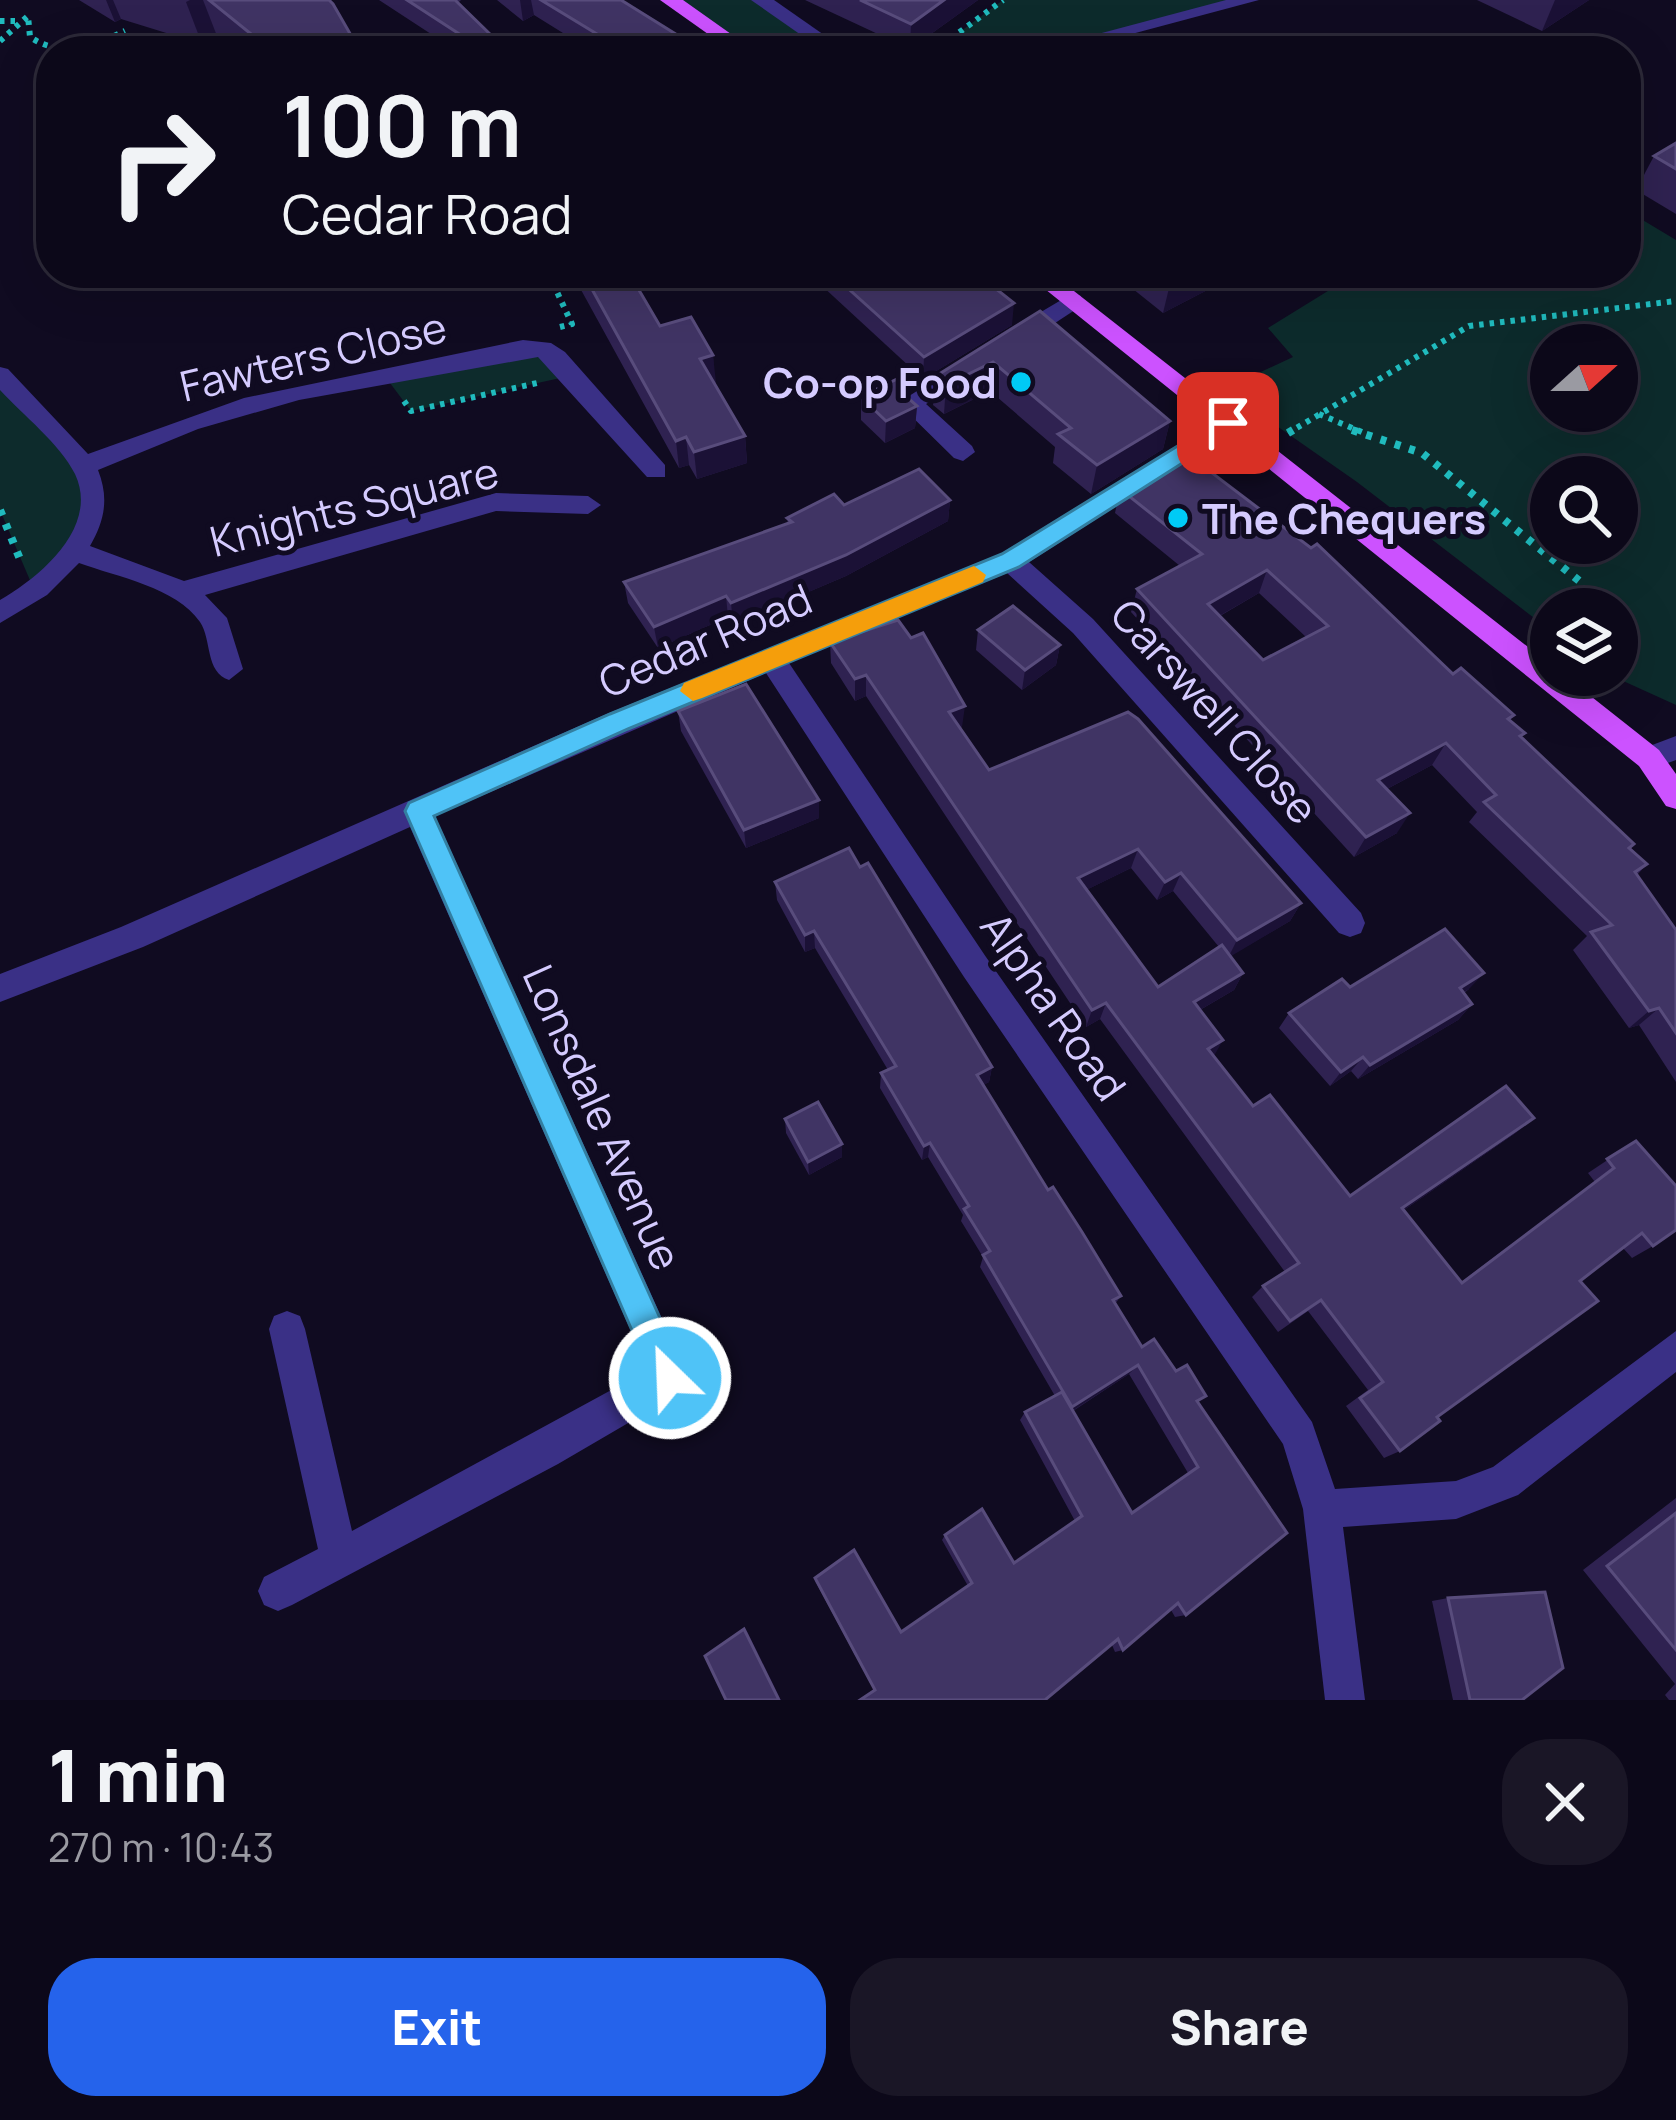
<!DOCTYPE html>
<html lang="en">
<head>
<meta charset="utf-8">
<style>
	:root { --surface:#0c0819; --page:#1a1626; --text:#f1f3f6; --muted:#9a9aa2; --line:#2c2938; --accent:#2563eb }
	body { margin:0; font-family:Manrope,sans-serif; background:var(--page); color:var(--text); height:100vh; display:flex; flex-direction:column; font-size:45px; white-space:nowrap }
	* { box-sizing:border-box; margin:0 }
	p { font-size:39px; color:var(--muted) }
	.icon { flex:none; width:66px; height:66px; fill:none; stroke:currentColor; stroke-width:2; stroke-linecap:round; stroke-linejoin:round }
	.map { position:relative; height:1700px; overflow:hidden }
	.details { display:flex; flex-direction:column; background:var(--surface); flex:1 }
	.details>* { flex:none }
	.hud { position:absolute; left:36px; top:36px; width:1605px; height:252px; border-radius:48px; box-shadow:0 12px 48px #0002,0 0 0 3px var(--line); background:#0c0819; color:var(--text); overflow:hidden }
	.needle { width:78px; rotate:69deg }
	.tools { position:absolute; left:1530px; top:324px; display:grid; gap:24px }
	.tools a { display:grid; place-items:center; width:108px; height:108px; border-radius:50%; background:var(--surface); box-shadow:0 12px 48px #0002,0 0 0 3px var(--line); font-size:60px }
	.pin { position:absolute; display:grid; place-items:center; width:102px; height:102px; color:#fff; margin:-51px; border-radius:24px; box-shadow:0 6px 18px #0006 }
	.me { position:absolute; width:132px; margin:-66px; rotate:336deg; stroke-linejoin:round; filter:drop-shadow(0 0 9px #0008) }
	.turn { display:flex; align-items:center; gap:42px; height:252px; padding:0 48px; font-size:54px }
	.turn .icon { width:156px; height:156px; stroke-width:2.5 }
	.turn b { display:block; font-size:84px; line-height:102px }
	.round { display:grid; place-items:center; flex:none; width:126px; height:126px; border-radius:48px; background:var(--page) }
	.head { display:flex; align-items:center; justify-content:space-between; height:204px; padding:0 48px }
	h1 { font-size:72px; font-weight:800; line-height:90px }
	.primary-button { display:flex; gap:24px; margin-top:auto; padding:24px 48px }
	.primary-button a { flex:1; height:138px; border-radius:48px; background:var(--accent); color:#fff; font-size:48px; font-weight:800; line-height:138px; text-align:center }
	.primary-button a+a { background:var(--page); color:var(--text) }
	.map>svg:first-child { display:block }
</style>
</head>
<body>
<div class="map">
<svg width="1676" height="1700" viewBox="0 0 1676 1700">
	<rect width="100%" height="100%" fill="#100b21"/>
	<g fill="#0d2b2c" fill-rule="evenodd">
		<path d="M 670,0 L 761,0 L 837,51 L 745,51 Z"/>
		<path d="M 1003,0 L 1249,0 L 1045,51 L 934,51 Z"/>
		<path d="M 1626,210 L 1676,240 L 1676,705 L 1610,675 L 1617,675 L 1617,609 L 1551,609 L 1551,631 L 1357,482 L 1224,389 L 1293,357 L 1268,328 L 1357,273 L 1626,273 ZM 1617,345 L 1617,411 L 1551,411 L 1551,345 ZM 1617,477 L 1617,543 L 1551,543 L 1551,477 Z"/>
		<path d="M 523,348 L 574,375 L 411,411 L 384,375 Z"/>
		<path d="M 0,375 L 84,466 L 93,502 L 35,592 L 0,510 Z"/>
	</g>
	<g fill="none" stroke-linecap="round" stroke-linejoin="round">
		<g stroke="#20bbbe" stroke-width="6" stroke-dasharray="4.5 6" stroke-linecap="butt">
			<path d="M 0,21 L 21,21"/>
			<path d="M 0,41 L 28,16 L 30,37 C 61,58 93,46 125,31"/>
			<path d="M 934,51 L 1003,0"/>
			<path d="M 560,327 L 572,324 L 557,292 L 568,273"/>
			<path d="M 404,401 L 411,411 L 537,383"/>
			<path d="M 1319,414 L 1364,433"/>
			<path d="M 1288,433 L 1469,326 L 1676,301"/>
		</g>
		<g stroke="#20bbbe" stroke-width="8" stroke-dasharray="6 9" stroke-linecap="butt">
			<path d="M 1352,430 L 1422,453 L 1583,584"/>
			<path d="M 1288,433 L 1293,430"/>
			<path d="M 0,510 L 22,564"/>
		</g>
		<g fill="#3a3086" fill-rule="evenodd">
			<path d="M 751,0 L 774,0 L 847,51 L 824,51 Z"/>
			<path d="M 1226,0 L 1259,0 L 1068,51 L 1034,51 Z"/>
			<path d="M 1073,293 L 1081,296 L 1081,306 L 1020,346 L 1004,346 L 1004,334 Z"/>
			<path d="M 523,340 L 551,343 L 565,352 L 665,465 L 665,477 L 647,477 L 538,357 L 299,400 L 198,429 L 98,470 C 109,498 105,520 90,546 L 184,581 L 496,493 L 588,496 L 601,505 L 588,514 L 496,511 L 205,595 L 227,618 L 243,669 L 229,680 C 205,672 212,640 200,622 C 176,587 117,577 79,563 L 47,595 L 0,623 L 0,600 C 40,577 100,527 75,474 C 60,444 23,415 0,390 L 0,367 L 8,369 L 88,454 L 244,398 Z"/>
			<path d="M 966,360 L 978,368 L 974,374 L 926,404 L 972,446 L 975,452 L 963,461 L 954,458 L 898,403 Z"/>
			<path d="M 1228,414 L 1237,417 L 1237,429 L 1029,562 L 1093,619 L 1361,913 L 1365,923 L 1361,933 L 1350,937 L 1339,933 L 1073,633 L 1007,573 L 789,663 L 986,957 L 1312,1422 L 1335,1489 L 1456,1481 L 1493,1467 L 1676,1331 L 1676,1372 L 1518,1495 L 1456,1519 L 1343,1527 L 1365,1700 L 1325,1700 L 1303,1509 L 1283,1444 L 964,977 L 766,673 L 435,816 L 683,1365 L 688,1378 L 683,1391 L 558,1464 L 292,1605 L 278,1611 L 264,1605 L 258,1591 L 264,1577 L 318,1549 L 269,1329 L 274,1316 L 287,1311 L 300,1316 L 305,1329 L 352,1531 L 648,1370 L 410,827 L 143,947 L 0,1002 L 0,974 L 121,927 L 609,713 L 1002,554 Z"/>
			<path d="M 1676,736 L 1676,760 L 1649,770 L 1639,766 L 1635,758 L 1639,750 Z"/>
		</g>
		<g fill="#cc52ff" fill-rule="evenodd">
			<path d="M 660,0 L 683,0 L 755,51 L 732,51 Z"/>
			<path d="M 1025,273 L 1051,273 L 1551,665 L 1551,675 L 1564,675 L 1659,750 L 1676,774 L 1676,809 L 1666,806 L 1639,766 Z"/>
		</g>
	</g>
	<g fill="#2f2251" fill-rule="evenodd">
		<path d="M 79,0 L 329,0 L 360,51 L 236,51 L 217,36 L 202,44 L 121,19 L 115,22 Z"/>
		<path d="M 379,0 L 461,0 L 458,3 L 495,51 L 457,51 Z"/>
		<path d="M 497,0 L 621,0 L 703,51 L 592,51 L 534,15 L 523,21 Z"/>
		<path d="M 805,0 L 978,0 L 910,49 Z"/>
		<path d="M 1477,0 L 1589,0 L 1542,31 Z"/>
		<path d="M 1676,143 L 1676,214 L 1636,190 L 1654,156 Z"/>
		<path d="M 578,273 L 629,273 L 660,326 L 713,355 L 714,383 L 745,436 L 747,463 L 697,479 L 689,465 L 679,468 L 580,288 Z"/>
		<path d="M 808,273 L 976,273 L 1012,325 L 923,379 Z"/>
		<path d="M 1113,273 L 1240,273 L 1163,313 Z"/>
		<path d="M 1040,311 L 1170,421 L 1163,449 L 1091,494 L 1053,463 L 1055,447 L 990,391 L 944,414 L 933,405 L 936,376 Z"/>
		<path d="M 899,390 L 917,406 L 915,428 L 885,443 L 861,420 L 861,397 Z"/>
		<path d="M 1217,470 L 1215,476 L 1453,674 L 1514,715 L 1510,720 L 1521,737 L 1647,864 L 1637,875 L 1676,930 L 1676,1082 L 1639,1025 L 1629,1028 L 1573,950 L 1587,936 L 1469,822 L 1477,812 L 1432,765 L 1387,789 L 1397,833 L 1354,857 L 1131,612 L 1137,589 L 1180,566 L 1115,513 L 1120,489 ZM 1259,593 L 1306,637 L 1263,660 L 1220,616 Z"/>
		<path d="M 950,500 L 948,521 L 846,576 L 733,624 L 728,617 L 658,648 L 628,603 L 624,582 L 788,524 L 787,518 L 844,505 Z"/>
		<path d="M 978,630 L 1060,645 L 1056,665 L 1022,690 L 976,650 Z"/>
		<path d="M 830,642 L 962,727 L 960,728 L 989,770 L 1301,903 L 1290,921 L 1230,956 L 1243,973 L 1234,990 L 1200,1010 L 1214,1056 L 1253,1106 L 1350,1196 L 1517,1132 L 1404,1210 L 1461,1282 L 1595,1182 L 1588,1173 L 1636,1141 L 1653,1246 L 1632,1258 L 1623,1248 L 1580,1281 L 1400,1451 L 1384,1458 L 1346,1406 L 1368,1390 L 1308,1311 L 1278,1332 L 1252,1297 L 1263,1286 L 1285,1272 L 1100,1019 L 1086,1027 L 866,696 L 855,701 L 831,663 ZM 1131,868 L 1157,900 L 1173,891 L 1219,947 L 1158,987 L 1086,890 Z"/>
		<path d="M 678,711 L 819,800 L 819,818 L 746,848 L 681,731 Z"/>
		<path d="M 775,882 L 992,1067 L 989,1082 L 983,1085 L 1048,1190 L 1121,1296 L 1115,1304 L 1142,1347 L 1206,1396 L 1198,1402 L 1287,1533 L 1186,1615 L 1175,1617 L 1171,1610 L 1123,1650 L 1115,1652 L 1112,1645 L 874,1690 L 815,1581 L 815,1578 L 901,1632 L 968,1586 L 942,1540 L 945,1535 L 1014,1563 L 1075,1521 L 1020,1420 L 1025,1412 L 1055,1396 L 980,1267 L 983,1257 L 961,1221 L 963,1215 L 928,1157 L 922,1160 L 880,1088 L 881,1073 L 888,1070 L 815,948 L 805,952 L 777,900 ZM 1129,1374 L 1188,1473 L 1132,1513 L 1073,1411 Z"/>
		<path d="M 1350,987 L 1469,989 L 1464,993 L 1472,1004 L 1458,1020 L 1358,1079 L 1351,1071 L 1330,1086 L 1279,1028 L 1289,1013 Z"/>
		<path d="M 785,1119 L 842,1157 L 809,1175 L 786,1133 Z"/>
		<path d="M 1676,1498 L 1676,1700 L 1669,1700 L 1665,1695 L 1675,1684 L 1583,1570 Z"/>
		<path d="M 1448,1598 L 1522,1700 L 1453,1700 L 1432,1601 Z"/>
	</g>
	<g fill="#1b1136">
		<path d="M 106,0 L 113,0 L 121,19 L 115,22 Z"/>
		<path d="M 190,0 L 203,0 L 217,36 L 202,44 L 186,2 Z"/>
		<path d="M 520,0 L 531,0 L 534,15 L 523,21 Z"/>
		<path d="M 944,0 L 978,0 L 910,49 L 911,24 Z"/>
		<path d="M 1555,0 L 1589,0 L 1542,31 Z"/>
		<path d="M 492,36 L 495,51 L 482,51 L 481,48 Z"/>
		<path d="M 1191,273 L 1240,273 L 1163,313 L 1170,284 Z"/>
		<path d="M 1014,303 L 1012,325 L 923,379 L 924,357 Z"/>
		<path d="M 713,355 L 716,383 L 703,387 L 700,359 Z"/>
		<path d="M 993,362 L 990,391 L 944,414 L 946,385 Z"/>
		<path d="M 917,406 L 915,428 L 885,443 L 886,421 Z"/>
		<path d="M 1170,421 L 1163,449 L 1091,494 L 1097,465 Z"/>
		<path d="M 745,436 L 747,463 L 697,479 L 694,452 Z"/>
		<path d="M 686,437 L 689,465 L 679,468 L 676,441 Z"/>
		<path d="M 950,500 L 948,521 L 846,576 L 733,624 L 731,603 Z"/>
		<path d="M 1267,570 L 1259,593 L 1200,627 L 1208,604 Z"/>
		<path d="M 726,596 L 728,617 L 658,648 L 654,627 Z"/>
		<path d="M 1060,645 L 1056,665 L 1022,690 L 1025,670 Z"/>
		<path d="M 866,675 L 866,696 L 855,701 L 855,679 Z"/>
		<path d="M 965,706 L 962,727 L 947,733 L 949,712 Z"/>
		<path d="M 1446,743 L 1432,765 L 1366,800 L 1378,780 Z"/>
		<path d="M 819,800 L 819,818 L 746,848 L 744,830 Z"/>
		<path d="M 1410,813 L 1397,833 L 1354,857 L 1366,837 Z"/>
		<path d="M 1138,849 L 1131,868 L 1072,897 L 1078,878 Z"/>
		<path d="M 1181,873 L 1173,891 L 1157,900 L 1165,882 Z"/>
		<path d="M 1301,903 L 1290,921 L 1228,958 L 1237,940 Z"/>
		<path d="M 814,931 L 815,948 L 805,952 L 805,935 Z"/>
		<path d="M 1243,973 L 1234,990 L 1186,1018 L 1194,1002 Z"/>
		<path d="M 1484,973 L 1469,989 L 1447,1003 L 1460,988 Z"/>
		<path d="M 1106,1003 L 1100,1019 L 1086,1027 L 1092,1010 Z"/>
		<path d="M 1472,1004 L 1458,1020 L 1358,1079 L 1370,1065 Z"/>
		<path d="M 1659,1008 L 1639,1025 L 1629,1028 L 1649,1011 Z"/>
		<path d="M 1223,1040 L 1214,1056 L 1208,1049 Z"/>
		<path d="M 1363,1057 L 1351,1071 L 1330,1086 L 1341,1072 Z"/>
		<path d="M 992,1067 L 989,1082 L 974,1090 L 977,1075 Z"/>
		<path d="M 1534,1118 L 1517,1132 L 1388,1221 L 1402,1208 Z"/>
		<path d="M 930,1143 L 928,1157 L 922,1160 L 924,1146 Z"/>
		<path d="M 842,1144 L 842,1157 L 809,1175 L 808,1162 Z"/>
		<path d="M 1138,1365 L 1129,1374 L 1066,1415 L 1072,1407 Z"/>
		<path d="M 744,1629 L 747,1631 L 781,1700 L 779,1700 Z"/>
	</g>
	<g fill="#403464" stroke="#584c7c" stroke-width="3" fill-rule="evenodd">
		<path d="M 209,0 L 329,0 L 333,4 L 360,51 L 272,51 Z"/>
		<path d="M 407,0 L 455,0 L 492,36 L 481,48 Z"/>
		<path d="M 541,0 L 621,0 L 703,51 L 625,51 Z"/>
		<path d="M 860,0 L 944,0 L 911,24 Z"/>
		<path d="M 1096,40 L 1111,51 L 1074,51 Z"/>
		<path d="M 1676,143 L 1676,169 L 1654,156 Z"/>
		<path d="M 583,273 L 629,273 L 660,326 L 691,317 L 713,355 L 700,359 L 745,436 L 694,452 L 686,437 L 676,441 Z"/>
		<path d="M 831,273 L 976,273 L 1014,303 L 924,357 Z"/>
		<path d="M 1156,273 L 1191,273 L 1170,284 Z"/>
		<path d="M 1040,311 L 1170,421 L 1097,465 L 1058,434 L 1071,428 L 993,362 L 946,385 L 936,376 Z"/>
		<path d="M 897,379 L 899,390 L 917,406 L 886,421 L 861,397 Z"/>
		<path d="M 1190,444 L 1217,470 L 1212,473 L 1311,548 L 1317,544 L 1453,674 L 1461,668 L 1514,715 L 1508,719 L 1525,733 L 1520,736 L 1634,844 L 1629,848 L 1647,864 L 1635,872 L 1676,930 L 1676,1033 L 1659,1008 L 1649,1011 L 1591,932 L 1612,925 L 1484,802 L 1496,795 L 1446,743 L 1378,780 L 1410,813 L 1366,837 L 1137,589 L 1202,554 L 1120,489 ZM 1267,570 L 1328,626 L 1263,660 L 1208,604 Z"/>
		<path d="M 919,469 L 950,500 L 846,555 L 731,603 L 726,596 L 654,627 L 624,582 L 792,522 L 787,518 L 834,494 L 844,505 Z"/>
		<path d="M 1013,606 L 1060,645 L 1025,670 L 978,630 Z"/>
		<path d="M 898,620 L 911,638 L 923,633 L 965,706 L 949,712 L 989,770 L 1128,712 L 1138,719 L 1301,903 L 1237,940 L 1181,873 L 1165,882 L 1138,849 L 1078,878 L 1158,987 L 1222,945 L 1243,973 L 1194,1002 L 1223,1040 L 1208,1049 L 1253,1106 L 1270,1095 L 1350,1196 L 1506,1086 L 1534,1118 L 1402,1208 L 1462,1283 L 1614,1168 L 1607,1159 L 1636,1141 L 1676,1186 L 1676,1230 L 1653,1246 L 1642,1233 L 1580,1281 L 1598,1301 L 1437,1417 L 1440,1421 L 1400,1451 L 1360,1398 L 1383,1382 L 1321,1300 L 1290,1321 L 1263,1286 L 1299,1263 L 1106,1003 L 1092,1010 L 866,675 L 855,679 L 830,642 Z"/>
		<path d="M 746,684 L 819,800 L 744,830 L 678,711 Z"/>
		<path d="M 849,848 L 860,867 L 868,863 L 992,1067 L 977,1075 L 1048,1190 L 1053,1187 L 1082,1232 L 1121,1296 L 1113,1300 L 1142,1347 L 1154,1339 L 1176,1371 L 1187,1365 L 1206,1396 L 1197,1401 L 1287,1533 L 1186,1615 L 1178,1603 L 1123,1650 L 1118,1639 L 1045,1700 L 860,1700 L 875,1690 L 815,1578 L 854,1550 L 901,1632 L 972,1583 L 945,1535 L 982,1509 L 1014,1563 L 1082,1516 L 1025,1412 L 1062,1392 L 1132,1513 L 1198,1467 L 1138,1365 L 1072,1407 L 983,1255 L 990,1251 L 964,1209 L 969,1206 L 930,1143 L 924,1146 L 881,1073 L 896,1066 L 814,931 L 805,935 L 775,882 Z"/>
		<path d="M 1445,929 L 1484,973 L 1460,988 L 1472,1004 L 1370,1065 L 1363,1057 L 1341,1072 L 1289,1013 L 1342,979 L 1350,987 Z"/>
		<path d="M 818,1102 L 842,1144 L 808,1162 L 785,1119 Z"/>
		<path d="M 1676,1513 L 1676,1650 L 1607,1566 Z"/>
		<path d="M 1545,1592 L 1563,1668 L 1522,1700 L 1470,1700 L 1448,1598 Z"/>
		<path d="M 744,1629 L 779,1700 L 726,1700 L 705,1656 Z"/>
	</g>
	<path fill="#4fc3f7" stroke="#337fa1" stroke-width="3" d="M 1228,415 L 1239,423 L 1236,429 L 1019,567 L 628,729 L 434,816 L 687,1378 L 682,1390 L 670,1395 L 658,1390 L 405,811 L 409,803 L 610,714 L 1002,554 Z"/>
	<path fill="#f59e0b" d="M 974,566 L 986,575 L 983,582 L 702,698 L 693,701 L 680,691 L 684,683 Z"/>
	<g fill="#00caf6" stroke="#100b21" stroke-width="4.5">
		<circle cx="1021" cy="382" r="12"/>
		<circle cx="1178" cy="518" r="12"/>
	</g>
	<g text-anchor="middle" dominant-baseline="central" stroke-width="10" stroke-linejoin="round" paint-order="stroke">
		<g font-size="42" fill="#d5cbff" stroke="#100b21">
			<text transform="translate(313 356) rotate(-13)">Fawters Close</text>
			<text transform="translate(354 506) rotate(-14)">Knights Square</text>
			<text transform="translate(705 640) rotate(-23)">Cedar Road</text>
			<text transform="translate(1215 711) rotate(48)">Carswell Close</text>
			<text transform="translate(1054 1006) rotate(55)">Alpha Road</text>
			<text transform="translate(603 1117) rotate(66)">Lonsdale Avenue</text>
		</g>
		<g font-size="42" font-weight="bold" fill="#d5cbff" stroke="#100b21" text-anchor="end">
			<text x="997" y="382">Co-op Food</text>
			<text x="1202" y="518" text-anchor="start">The Chequers</text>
		</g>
	</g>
</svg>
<div class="tools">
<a><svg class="needle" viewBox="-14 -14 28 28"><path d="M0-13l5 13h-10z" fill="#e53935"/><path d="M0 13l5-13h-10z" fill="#9a9aa2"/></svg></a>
<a><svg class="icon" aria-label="search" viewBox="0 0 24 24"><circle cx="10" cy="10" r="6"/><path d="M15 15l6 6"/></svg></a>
<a><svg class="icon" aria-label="layers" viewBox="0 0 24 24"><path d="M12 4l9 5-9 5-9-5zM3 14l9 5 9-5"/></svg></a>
</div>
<div class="pin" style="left:1228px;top:423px;background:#d93025"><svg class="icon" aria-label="arrive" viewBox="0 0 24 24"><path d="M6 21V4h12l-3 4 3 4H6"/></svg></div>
<svg class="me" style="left:670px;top:1378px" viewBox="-20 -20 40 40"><circle r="17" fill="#4fc3f7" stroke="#fff" stroke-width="3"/><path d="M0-11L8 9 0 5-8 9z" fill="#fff"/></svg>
<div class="hud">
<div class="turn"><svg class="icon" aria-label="right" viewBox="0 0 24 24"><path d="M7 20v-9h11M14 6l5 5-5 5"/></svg><div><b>100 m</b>Cedar Road</div></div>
</div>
</div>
<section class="details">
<div class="head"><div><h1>1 min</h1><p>270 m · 10:43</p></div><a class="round"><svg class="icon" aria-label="close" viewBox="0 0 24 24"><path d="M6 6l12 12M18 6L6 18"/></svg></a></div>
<div class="primary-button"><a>Exit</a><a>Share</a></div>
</section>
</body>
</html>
